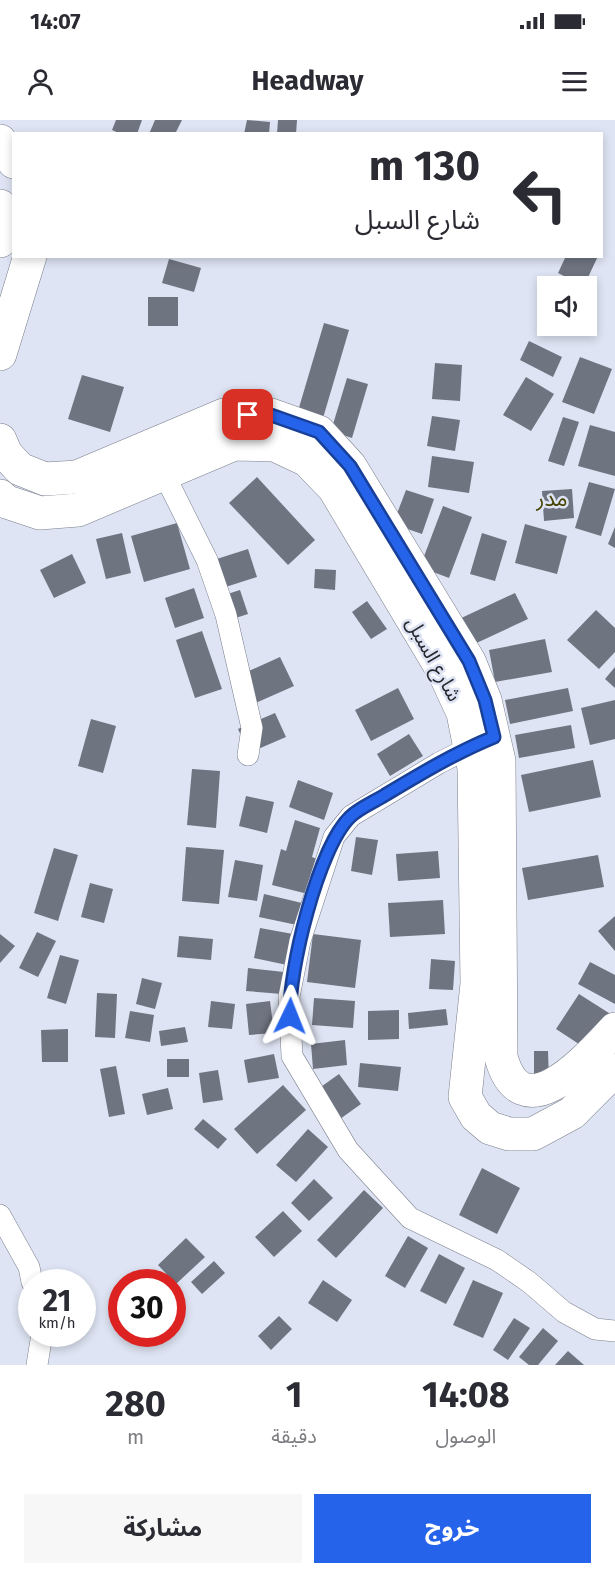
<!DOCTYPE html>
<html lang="ar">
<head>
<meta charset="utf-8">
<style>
	:root { --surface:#fff; --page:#f7f7f7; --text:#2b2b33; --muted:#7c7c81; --accent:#2563eb }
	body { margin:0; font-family:"Fira Sans","Noto Sans Arabic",sans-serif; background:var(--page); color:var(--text); direction:rtl; height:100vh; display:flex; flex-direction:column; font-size:22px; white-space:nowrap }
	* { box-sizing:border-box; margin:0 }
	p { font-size:20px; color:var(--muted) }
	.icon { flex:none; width:33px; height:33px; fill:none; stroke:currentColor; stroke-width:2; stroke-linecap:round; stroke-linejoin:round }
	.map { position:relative; height:1245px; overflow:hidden; direction:ltr }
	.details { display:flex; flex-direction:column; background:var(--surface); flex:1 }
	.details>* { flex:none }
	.hud { position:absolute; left:12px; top:12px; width:591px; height:126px; border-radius:0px; box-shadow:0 3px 9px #0003; direction:rtl; background:#fff; color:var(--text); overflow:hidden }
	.buttons { position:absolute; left:537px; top:156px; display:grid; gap:12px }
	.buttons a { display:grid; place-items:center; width:60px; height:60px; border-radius:0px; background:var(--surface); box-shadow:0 3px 9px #0003; font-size:30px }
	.speed { position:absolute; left:18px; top:1149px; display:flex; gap:12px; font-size:30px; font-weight:700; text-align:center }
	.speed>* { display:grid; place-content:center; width:78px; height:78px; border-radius:50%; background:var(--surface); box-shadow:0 3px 9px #0003; line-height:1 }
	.speed small { font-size:15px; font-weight:400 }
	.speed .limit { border:9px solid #d22; background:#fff; color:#111 }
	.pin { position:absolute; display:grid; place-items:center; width:51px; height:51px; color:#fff; margin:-26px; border-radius:12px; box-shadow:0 3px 9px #0006 }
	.me { position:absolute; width:66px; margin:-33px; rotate:2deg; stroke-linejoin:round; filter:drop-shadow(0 0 4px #0008) }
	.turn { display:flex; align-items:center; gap:21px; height:126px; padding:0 24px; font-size:27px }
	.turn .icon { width:78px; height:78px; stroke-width:2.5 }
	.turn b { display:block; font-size:42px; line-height:51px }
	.eta { display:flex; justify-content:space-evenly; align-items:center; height:102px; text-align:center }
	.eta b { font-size:36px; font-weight:700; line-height:42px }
	.primary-button { display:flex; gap:12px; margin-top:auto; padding:12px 24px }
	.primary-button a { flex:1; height:69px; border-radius:0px; background:var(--accent); color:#fff; font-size:24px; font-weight:700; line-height:69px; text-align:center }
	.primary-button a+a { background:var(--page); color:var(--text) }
	.status { display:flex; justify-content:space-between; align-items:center; height:42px; padding:0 30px; background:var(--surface); direction:ltr }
	.status svg { height:16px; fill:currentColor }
	header { display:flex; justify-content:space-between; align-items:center; height:78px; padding:0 24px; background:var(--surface); font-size:27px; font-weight:700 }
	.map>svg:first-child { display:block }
</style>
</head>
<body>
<div class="status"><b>14:07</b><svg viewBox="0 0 49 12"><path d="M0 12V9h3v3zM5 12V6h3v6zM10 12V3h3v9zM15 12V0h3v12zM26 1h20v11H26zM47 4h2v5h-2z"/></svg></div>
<header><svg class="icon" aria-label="menu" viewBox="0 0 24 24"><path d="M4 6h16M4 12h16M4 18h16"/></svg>Headway<svg class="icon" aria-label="person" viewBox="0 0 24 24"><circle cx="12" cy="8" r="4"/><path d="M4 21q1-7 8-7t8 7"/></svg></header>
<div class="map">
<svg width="615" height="1245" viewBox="0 0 615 1245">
	<rect width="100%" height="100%" fill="#dee4f3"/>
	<g fill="#6f7481">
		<path d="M 116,0 L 142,0 L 137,14 L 121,14 L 112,10 Z"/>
		<path d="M 155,0 L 182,0 L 175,14 L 149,14 Z"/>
		<path d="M 247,0 L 270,2 L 269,14 L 244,14 Z"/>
		<path d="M 278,0 L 297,0 L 296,14 L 277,14 Z"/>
		<path d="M 566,136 L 598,136 L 584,166 L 558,153 Z"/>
		<path d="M 169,139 L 201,148 L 194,172 L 162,163 Z"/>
		<rect x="148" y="177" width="30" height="29"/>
		<path d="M 324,203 L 349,210 L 323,298 L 298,291 Z"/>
		<path d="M 529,221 L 562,237 L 553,257 L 520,240 Z"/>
		<path d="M 580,237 L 612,249 L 594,294 L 562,282 Z"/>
		<path d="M 435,243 L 462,245 L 460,281 L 432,279 Z"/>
		<path d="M 82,255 L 124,267 L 110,312 L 68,299 Z"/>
		<path d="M 526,257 L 554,274 L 531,311 L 503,295 Z"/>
		<path d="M 347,258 L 368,264 L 352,318 L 331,311 Z"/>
		<path d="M 432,296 L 460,300 L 455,331 L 427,326 Z"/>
		<path d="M 563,297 L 579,302 L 564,346 L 548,341 Z"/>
		<path d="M 590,305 L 615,312 L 615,356 L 578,346 Z"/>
		<path d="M 432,336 L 474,342 L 469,373 L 428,367 Z"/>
		<path d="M 257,357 L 315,420 L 288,445 L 229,383 Z"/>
		<path d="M 589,362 L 615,369 L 601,416 L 575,408 Z"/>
		<path d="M 572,369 L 574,398 L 544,401 L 542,371 Z"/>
		<path d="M 406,370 L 434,379 L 422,414 L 393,404 Z"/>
		<path d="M 443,386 L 472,397 L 449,458 L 420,447 Z"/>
		<path d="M 177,403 L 190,449 L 144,462 L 131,416 Z"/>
		<path d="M 525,404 L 567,416 L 557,454 L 515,443 Z"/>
		<path d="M 615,407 L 615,428 L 608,424 Z"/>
		<path d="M 122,413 L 131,453 L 106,459 L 96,419 Z"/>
		<path d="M 482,413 L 507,421 L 495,461 L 470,454 Z"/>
		<path d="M 248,429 L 257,457 L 210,472 L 201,444 Z"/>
		<path d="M 72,434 L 86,463 L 54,478 L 40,450 Z"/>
		<path d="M 315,449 L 336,450 L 335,470 L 314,468 Z"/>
		<path d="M 194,468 L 204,498 L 175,508 L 165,478 Z"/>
		<path d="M 240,470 L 248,494 L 220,503 L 212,479 Z"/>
		<path d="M 515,473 L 528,499 L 470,526 L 457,500 Z"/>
		<path d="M 367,481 L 387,509 L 371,519 L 352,492 Z"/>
		<path d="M 596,490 L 615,508 L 615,532 L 599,549 L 567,520 Z"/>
		<path d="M 202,511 L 222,569 L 195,578 L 176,520 Z"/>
		<path d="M 545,519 L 552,552 L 495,562 L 489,530 Z"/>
		<path d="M 280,537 L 294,566 L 251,585 L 238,556 Z"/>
		<path d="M 615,547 L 615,568 L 605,559 Z"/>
		<path d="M 398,568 L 414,599 L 371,621 L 355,590 Z"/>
		<path d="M 568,568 L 573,591 L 510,604 L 505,580 Z"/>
		<path d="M 615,580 L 615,619 L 590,625 L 581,588 Z"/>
		<path d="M 275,593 L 286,617 L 249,633 L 238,609 Z"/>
		<path d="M 91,599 L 116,606 L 103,653 L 78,646 Z"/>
		<path d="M 571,605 L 575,628 L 519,638 L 515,615 Z"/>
		<path d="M 409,614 L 423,636 L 390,656 L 377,634 Z"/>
		<path d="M 593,640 L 601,677 L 529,692 L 521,655 Z"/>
		<path d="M 192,649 L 220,651 L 216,708 L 187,705 Z"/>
		<path d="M 298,660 L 333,673 L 324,700 L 289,687 Z"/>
		<path d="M 246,676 L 274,682 L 267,713 L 239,706 Z"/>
		<path d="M 295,700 L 320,708 L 312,737 L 317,739 L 308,774 L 272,765 L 281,729 L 286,731 Z"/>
		<path d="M 356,717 L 378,720 L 372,755 L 351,751 Z"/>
		<path d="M 186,727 L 224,730 L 219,784 L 182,781 Z"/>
		<path d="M 54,728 L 78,735 L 58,801 L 34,793 Z"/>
		<path d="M 438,731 L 440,758 L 398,761 L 396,734 Z"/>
		<path d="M 598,735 L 604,767 L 528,780 L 522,748 Z"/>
		<path d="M 235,740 L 263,745 L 257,781 L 228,777 Z"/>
		<path d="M 90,763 L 113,769 L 104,803 L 81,797 Z"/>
		<path d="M 264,774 L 302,783 L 297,805 L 259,797 Z"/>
		<path d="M 443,780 L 445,814 L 390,817 L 388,783 Z"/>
		<path d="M 615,796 L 615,831 L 598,811 Z"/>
		<path d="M 260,808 L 293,814 L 287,845 L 254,838 Z"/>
		<path d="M 37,812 L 56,821 L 38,857 L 19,848 Z"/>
		<path d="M 0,814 L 15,826 L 0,843 Z"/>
		<path d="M 313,814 L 361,820 L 355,868 L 307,862 Z"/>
		<path d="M 179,816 L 213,819 L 211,840 L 177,837 Z"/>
		<path d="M 60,835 L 79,840 L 66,884 L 47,878 Z"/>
		<path d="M 431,839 L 455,841 L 453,870 L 429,869 Z"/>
		<path d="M 590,842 L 615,855 L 615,884 L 578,864 Z"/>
		<path d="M 248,848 L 284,852 L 282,874 L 246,871 Z"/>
		<path d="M 142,858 L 162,863 L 155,889 L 136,884 Z"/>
		<path d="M 97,873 L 117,874 L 115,918 L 95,917 Z"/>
		<path d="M 579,874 L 612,895 L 588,930 L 556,909 Z"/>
		<path d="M 314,878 L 355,881 L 353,908 L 312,905 Z"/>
		<path d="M 211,881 L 235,884 L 232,909 L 208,907 Z"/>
		<path d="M 270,881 L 274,913 L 249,915 L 246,884 Z"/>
		<path d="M 446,889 L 448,905 L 409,909 L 408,893 Z"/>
		<path d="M 399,890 L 399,919 L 368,920 L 368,891 Z"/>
		<path d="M 130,891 L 154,895 L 150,922 L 125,918 Z"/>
		<path d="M 185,907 L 188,922 L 161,926 L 159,911 Z"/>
		<path d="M 68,909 L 68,942 L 42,942 L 41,910 Z"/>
		<path d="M 345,920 L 347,945 L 313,949 L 311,924 Z"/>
		<path d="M 534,931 L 548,931 L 549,963 L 534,963 Z"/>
		<path d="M 274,934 L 279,958 L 248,963 L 244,940 Z"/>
		<rect x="167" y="939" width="22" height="18"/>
		<path d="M 360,943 L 401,947 L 398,971 L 358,967 Z"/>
		<path d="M 116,946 L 125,994 L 109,997 L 100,949 Z"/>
		<path d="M 218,950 L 223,980 L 203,983 L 199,953 Z"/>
		<path d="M 339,954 L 361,984 L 340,999 L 318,969 Z"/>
		<path d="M 283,965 L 306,990 L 257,1034 L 234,1009 Z"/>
		<path d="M 168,968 L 173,989 L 147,995 L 142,974 Z"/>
		<path d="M 203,999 L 227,1019 L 218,1029 L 194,1009 Z"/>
		<path d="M 308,1009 L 328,1027 L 296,1062 L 276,1045 Z"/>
		<path d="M 482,1048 L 520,1068 L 497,1114 L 459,1095 Z"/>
		<path d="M 314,1059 L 333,1078 L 309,1101 L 291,1083 Z"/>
		<path d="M 364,1070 L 383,1088 L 336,1138 L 317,1120 Z"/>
		<path d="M 283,1091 L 302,1111 L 274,1137 L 255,1117 Z"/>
		<path d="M 408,1116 L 428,1128 L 405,1168 L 385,1156 Z"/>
		<path d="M 186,1118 L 205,1137 L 176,1164 L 158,1145 Z"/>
		<path d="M 439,1134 L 465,1148 L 446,1184 L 420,1171 Z"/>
		<path d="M 214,1141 L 225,1153 L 202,1174 L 191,1162 Z"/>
		<path d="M 323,1160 L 352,1180 L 337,1202 L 308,1183 Z"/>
		<path d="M 473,1160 L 503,1173 L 483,1218 L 453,1205 Z"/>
		<path d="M 279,1196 L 292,1209 L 271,1230 L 258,1216 Z"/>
		<path d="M 514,1198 L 530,1208 L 508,1240 L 493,1230 Z"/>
		<path d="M 543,1208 L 558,1221 L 538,1245 L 529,1245 L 519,1237 Z"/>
		<path d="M 568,1231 L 584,1245 L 555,1245 Z"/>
	</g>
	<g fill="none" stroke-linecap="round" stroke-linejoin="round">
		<defs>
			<g id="street">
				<path d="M 163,352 L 207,440 L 226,495 L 252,608 L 248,635"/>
				<path d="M 479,623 L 439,643 L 351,696 L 334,717 L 300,821 L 289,877 L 292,936 L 348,1030 L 410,1098 L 497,1140 L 529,1162 L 564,1192 L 595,1209 L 615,1211"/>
				<path d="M 0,1095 L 29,1147 L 32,1162"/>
				<path d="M 37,1245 L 42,1214"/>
			</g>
			<g id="primary">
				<path d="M 0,21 L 14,42"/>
				<path d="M 0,86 L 0,121"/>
				<path d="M 0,234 L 30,136"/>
				<path d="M 0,320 L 6,334 L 20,349 L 45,359 L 77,357 L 224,295 L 271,295 L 319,312 L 350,346 L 469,541 L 485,580 L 499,641 L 501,937 C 522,1013 586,940 615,909"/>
				<path d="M 0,376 L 7,382 L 40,393 L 78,390 L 234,324 L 275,325 L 307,340 L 334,368 L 445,554 L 463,593 L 474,648 L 477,864 L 465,977 L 476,996 L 490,1008 L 509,1014 L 533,1014 L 572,993 L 615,950"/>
			</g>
		</defs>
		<use href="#street" stroke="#7a7f8d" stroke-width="22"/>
		<use href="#primary" stroke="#7a7f8d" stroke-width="34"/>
		<use href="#street" stroke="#fff" stroke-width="21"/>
		<use href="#primary" stroke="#fff" stroke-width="33"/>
	</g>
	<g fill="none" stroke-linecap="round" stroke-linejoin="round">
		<defs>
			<path id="route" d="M 248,295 L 271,295 L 319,312 L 350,346 L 469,541 L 485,580 L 494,617 C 455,633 420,654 385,675 C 374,682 359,688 350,697 C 318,728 288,852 290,896"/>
		</defs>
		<use href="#route" stroke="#184099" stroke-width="15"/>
		<use href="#route" stroke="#2563eb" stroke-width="10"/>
	</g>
	<g text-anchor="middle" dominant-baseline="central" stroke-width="5" stroke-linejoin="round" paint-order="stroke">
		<g font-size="20" fill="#282a30" stroke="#dee4f3">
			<text transform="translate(434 539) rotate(61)">شارع السبل</text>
		</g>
		<g font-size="22" fill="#474402" stroke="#dee4f3">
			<text x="552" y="378">مدر</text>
		</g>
	</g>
</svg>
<div class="buttons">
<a><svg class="icon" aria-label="sound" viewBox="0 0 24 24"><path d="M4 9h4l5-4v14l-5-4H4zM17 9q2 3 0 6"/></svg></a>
</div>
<div class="speed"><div>21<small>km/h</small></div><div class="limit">30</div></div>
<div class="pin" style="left:248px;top:295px;background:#d93025"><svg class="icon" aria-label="arrive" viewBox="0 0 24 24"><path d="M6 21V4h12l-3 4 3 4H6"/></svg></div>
<svg class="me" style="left:290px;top:896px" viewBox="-20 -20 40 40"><path d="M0-17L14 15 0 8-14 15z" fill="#2563eb" stroke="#fff" stroke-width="4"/></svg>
<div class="hud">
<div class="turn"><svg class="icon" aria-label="left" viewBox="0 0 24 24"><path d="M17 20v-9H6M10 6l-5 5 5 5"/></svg><div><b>130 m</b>شارع السبل</div></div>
</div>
</div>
<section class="details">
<div class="eta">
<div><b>14:08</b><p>الوصول</p></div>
<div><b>1</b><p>دقيقة</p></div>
<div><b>280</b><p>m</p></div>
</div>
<div class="primary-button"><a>خروج</a><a>مشاركة</a></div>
</section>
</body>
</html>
